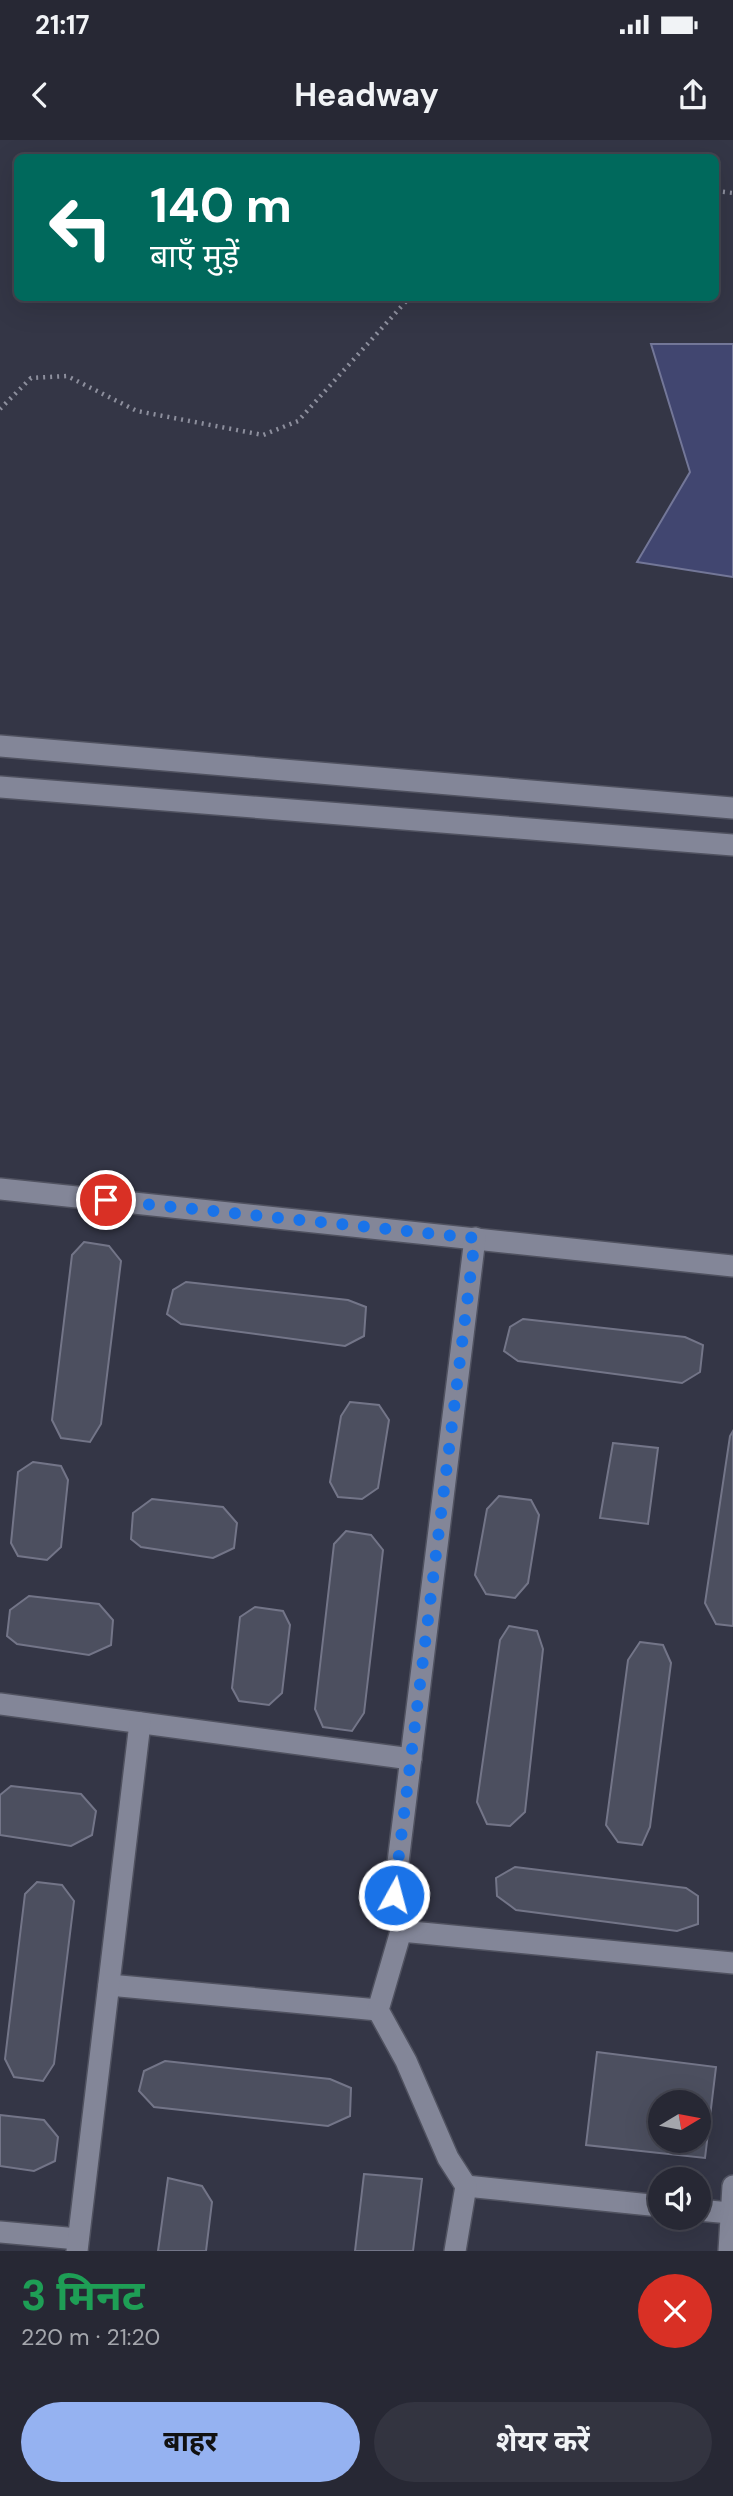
<!DOCTYPE html>
<html lang="hi">
<head>
<meta charset="utf-8">
<style>
	:root { --surface:#272834; --page:#333440; --text:#f1f3f6; --muted:#a4a6ac; --line:#43444f; --accent:#95b2f1 }
	body { margin:0; font-family:"DM Sans","Noto Sans Devanagari",sans-serif; background:var(--page); color:var(--text); height:100vh; display:flex; flex-direction:column; font-size:26px; white-space:nowrap }
	* { box-sizing:border-box; margin:0 }
	p { font-size:23px; color:var(--muted) }
	.icon { flex:none; width:38px; height:38px; fill:none; stroke:currentColor; stroke-width:2; stroke-linecap:round; stroke-linejoin:round }
	.map { position:relative; height:2111px; overflow:hidden }
	.panel { display:flex; flex-direction:column; background:var(--surface); flex:1 }
	.panel>* { flex:none }
	.top-card { position:absolute; left:14px; top:14px; width:705px; height:147px; border-radius:10px; box-shadow:0 7px 28px #0002,0 0 0 2px var(--line); background:#00695c; color:#fff; overflow:hidden }
	.needle { width:46px; rotate:80deg }
	.tools { position:absolute; left:648px; top:1950px; display:grid; gap:14px }
	.tools a { display:grid; place-items:center; width:63px; height:63px; border-radius:50%; background:var(--surface); box-shadow:0 7px 28px #0002,0 0 0 2px var(--line); font-size:35px }
	.pin { position:absolute; display:grid; place-items:center; width:60px; height:60px; color:#fff; margin:-30px; border:4px solid #fff; border-radius:50%; box-shadow:0 2px 7px #0007 }
	.me { position:absolute; width:77px; margin:-38px; rotate:7deg; stroke-linejoin:round; filter:drop-shadow(0 0 5px #0008) }
	.turn { display:flex; align-items:center; gap:24px; height:147px; padding:0 21px; font-size:32px }
	.turn .icon { width:91px; height:91px; stroke-width:2.5 }
	.turn b { display:block; font-size:49px; line-height:60px }
	.round { display:grid; place-items:center; flex:none; width:74px; height:74px; border-radius:37px; background:var(--page) }
	.headline { display:flex; align-items:center; justify-content:space-between; height:119px; padding:0 21px }
	h1 { font-size:42px; font-weight:700; line-height:52px; color:#1e9e55 }
	.cta { display:flex; gap:14px; margin-top:auto; padding:14px 21px }
	.cta a { flex:1; height:80px; border-radius:42px; background:var(--accent); color:#111; font-size:28px; font-weight:700; line-height:80px; text-align:center }
	.cta a+a { background:var(--page); color:var(--text) }
	.status { display:flex; justify-content:space-between; align-items:center; height:49px; padding:0 35px; background:var(--surface); direction:ltr }
	.status svg { height:19px; fill:currentColor }
	header { display:flex; justify-content:space-between; align-items:center; height:91px; padding:0 21px; background:var(--surface); font-size:32px; font-weight:700 }
	.map>svg:first-child { display:block }
</style>
</head>
<body>
<div class="status"><b>21:17</b><svg viewBox="0 0 49 12"><path d="M0 12V9h3v3zM5 12V6h3v6zM10 12V3h3v9zM15 12V0h3v12zM26 1h20v11H26zM47 4h2v5h-2z"/></svg></div>
<header><svg class="icon" aria-label="back" viewBox="0 0 24 24"><path d="M15 5l-7 7 7 7"/></svg>Headway<svg class="icon" aria-label="share" viewBox="0 0 24 24"><path d="M12 15V3M7 8l5-5 5 5M5 13v7h14v-7"/></svg></header>
<div class="map">
<svg width="733" height="2111" viewBox="0 0 733 2111">
	<rect width="100%" height="100%" fill="#343646"/>
	<path fill="#414670" stroke="#737798" stroke-width="2" d="M 651,204 L 733,204 L 733,437 L 637,422 L 690,332 Z"/>
	<g fill="#4c4f5f" stroke="#737588" stroke-width="2" fill-rule="evenodd">
		<path d="M 84,1102 L 109,1106 L 121,1121 L 101,1284 L 90,1302 L 61,1298 L 52,1280 L 72,1115 Z"/>
		<path d="M 186,1142 L 348,1160 L 366,1167 L 364,1196 L 345,1206 L 181,1184 L 167,1174 L 173,1150 Z"/>
		<path d="M 523,1179 L 685,1197 L 703,1205 L 700,1232 L 682,1243 L 518,1221 L 504,1211 L 510,1187 Z"/>
		<path d="M 350,1262 L 379,1265 L 389,1280 L 378,1348 L 362,1359 L 338,1357 L 330,1342 L 341,1276 Z"/>
		<path d="M 733,1291 L 733,1486 L 716,1484 L 705,1463 L 730,1296 Z"/>
		<path d="M 613,1303 L 658,1308 L 648,1384 L 600,1378 Z"/>
		<path d="M 33,1322 L 61,1326 L 68,1340 L 61,1407 L 47,1420 L 18,1416 L 11,1403 L 18,1332 Z"/>
		<path d="M 499,1356 L 531,1360 L 539,1375 L 528,1443 L 515,1458 L 486,1454 L 475,1435 L 487,1369 Z"/>
		<path d="M 152,1359 L 223,1367 L 237,1383 L 234,1408 L 213,1418 L 141,1407 L 131,1399 L 133,1373 Z"/>
		<path d="M 346,1391 L 371,1395 L 383,1410 L 364,1573 L 352,1591 L 323,1587 L 315,1569 L 334,1404 Z"/>
		<path d="M 29,1456 L 99,1464 L 113,1480 L 111,1505 L 89,1515 L 17,1504 L 7,1496 L 10,1470 Z"/>
		<path d="M 255,1467 L 283,1471 L 290,1485 L 282,1553 L 269,1565 L 239,1561 L 232,1548 L 240,1477 Z"/>
		<path d="M 509,1486 L 537,1491 L 543,1509 L 525,1672 L 510,1686 L 487,1684 L 477,1662 L 500,1500 Z"/>
		<path d="M 640,1502 L 663,1505 L 671,1523 L 650,1687 L 642,1705 L 618,1702 L 606,1685 L 628,1520 Z"/>
		<path d="M 11,1646 L 81,1654 L 96,1671 L 92,1695 L 71,1706 L 0,1695 L 0,1655 Z"/>
		<path d="M 515,1727 L 686,1748 L 698,1756 L 698,1784 L 677,1791 L 516,1770 L 497,1756 L 496,1738 Z"/>
		<path d="M 37,1742 L 62,1745 L 74,1761 L 54,1924 L 43,1941 L 14,1937 L 5,1919 L 25,1754 Z"/>
		<path d="M 597,1912 L 716,1927 L 705,2018 L 586,2005 ZM 660,1962 L 698,1962 L 698,2000 L 660,2000 Z"/>
		<path d="M 165,1921 L 330,1939 L 351,1948 L 350,1976 L 328,1986 L 154,1967 L 139,1951 L 144,1931 Z"/>
		<path d="M 0,1975 L 44,1980 L 58,1997 L 55,2021 L 34,2031 L 0,2026 Z"/>
		<path d="M 364,2034 L 422,2039 L 413,2111 L 355,2111 Z"/>
		<path d="M 168,2038 L 202,2046 L 212,2062 L 206,2111 L 158,2111 Z"/>
	</g>
	<g fill="none" stroke-linecap="round" stroke-linejoin="round">
		<defs>
			<g id="street">
				<path d="M 0,1049 L 733,1126"/>
				<path d="M 0,1564 L 411,1619"/>
				<path d="M 401,1791 L 733,1823"/>
				<path d="M 109,1845 L 378,1870"/>
				<path d="M 466,2046 L 660,2066"/>
				<path d="M 698,2070 L 730,2073"/>
				<path d="M 0,2092 L 78,2099"/>
				<path d="M 77,2111 L 140,1583"/>
				<path d="M 455,2111 L 466,2046 L 448,2018 L 406,1921 L 378,1870 L 401,1791 L 394,1755 L 475,1098"/>
				<path d="M 729,2111 L 733,2046"/>
			</g>
			<g id="secondary">
				<path d="M 0,606 L 733,668"/>
				<path d="M 0,647 L 733,705"/>
			</g>
		</defs>
		<use href="#street" stroke="#505260" stroke-width="24"/>
		<use href="#secondary" stroke="#505260" stroke-width="24"/>
		<g stroke="#8d8f9d" stroke-width="4.5" stroke-dasharray="2 5" stroke-linecap="butt">
			<path d="M 716,51 L 733,53"/>
			<path d="M 0,269 L 31,238 L 67,236 L 137,271 L 263,295 L 298,281 L 409,158"/>
		</g>
		<use href="#street" stroke="#838698" stroke-width="21"/>
		<use href="#secondary" stroke="#838698" stroke-width="21"/>
	</g>
	<g fill="none" stroke-linecap="round" stroke-linejoin="round">
		<path stroke="#1a73e8" stroke-width="12" stroke-dasharray="0 21.6" d="M 106,1060 L 475,1098 L 394,1755"/>
	</g>
</svg>
<div class="tools">
<a><svg class="needle" viewBox="-14 -14 28 28"><path d="M0-13l5 13h-10z" fill="#e53935"/><path d="M0 13l5-13h-10z" fill="#a4a6ac"/></svg></a>
<a><svg class="icon" aria-label="sound" viewBox="0 0 24 24"><path d="M4 9h4l5-4v14l-5-4H4zM17 9q2 3 0 6"/></svg></a>
</div>
<div class="pin" style="left:106px;top:1060px;background:#d93025"><svg class="icon" aria-label="arrive" viewBox="0 0 24 24"><path d="M6 21V4h12l-3 4 3 4H6"/></svg></div>
<svg class="me" style="left:394px;top:1755px" viewBox="-20 -20 40 40"><circle r="17" fill="#1a73e8" stroke="#fff" stroke-width="3"/><path d="M0-11L8 9 0 5-8 9z" fill="#fff"/></svg>
<div class="top-card">
<div class="turn"><svg class="icon" aria-label="left" viewBox="0 0 24 24"><path d="M17 20v-9H6M10 6l-5 5 5 5"/></svg><div><b>140 m</b>बाएँ मुड़ें</div></div>
</div>
</div>
<section class="panel">
<div class="headline"><div><h1>3 मिनट</h1><p>220 m · 21:20</p></div><a class="round" style="background:#d93025;color:#fff"><svg class="icon" aria-label="close" viewBox="0 0 24 24"><path d="M6 6l12 12M18 6L6 18"/></svg></a></div>
<div class="cta"><a>बाहर</a><a>शेयर करें</a></div>
</section>
</body>
</html>
